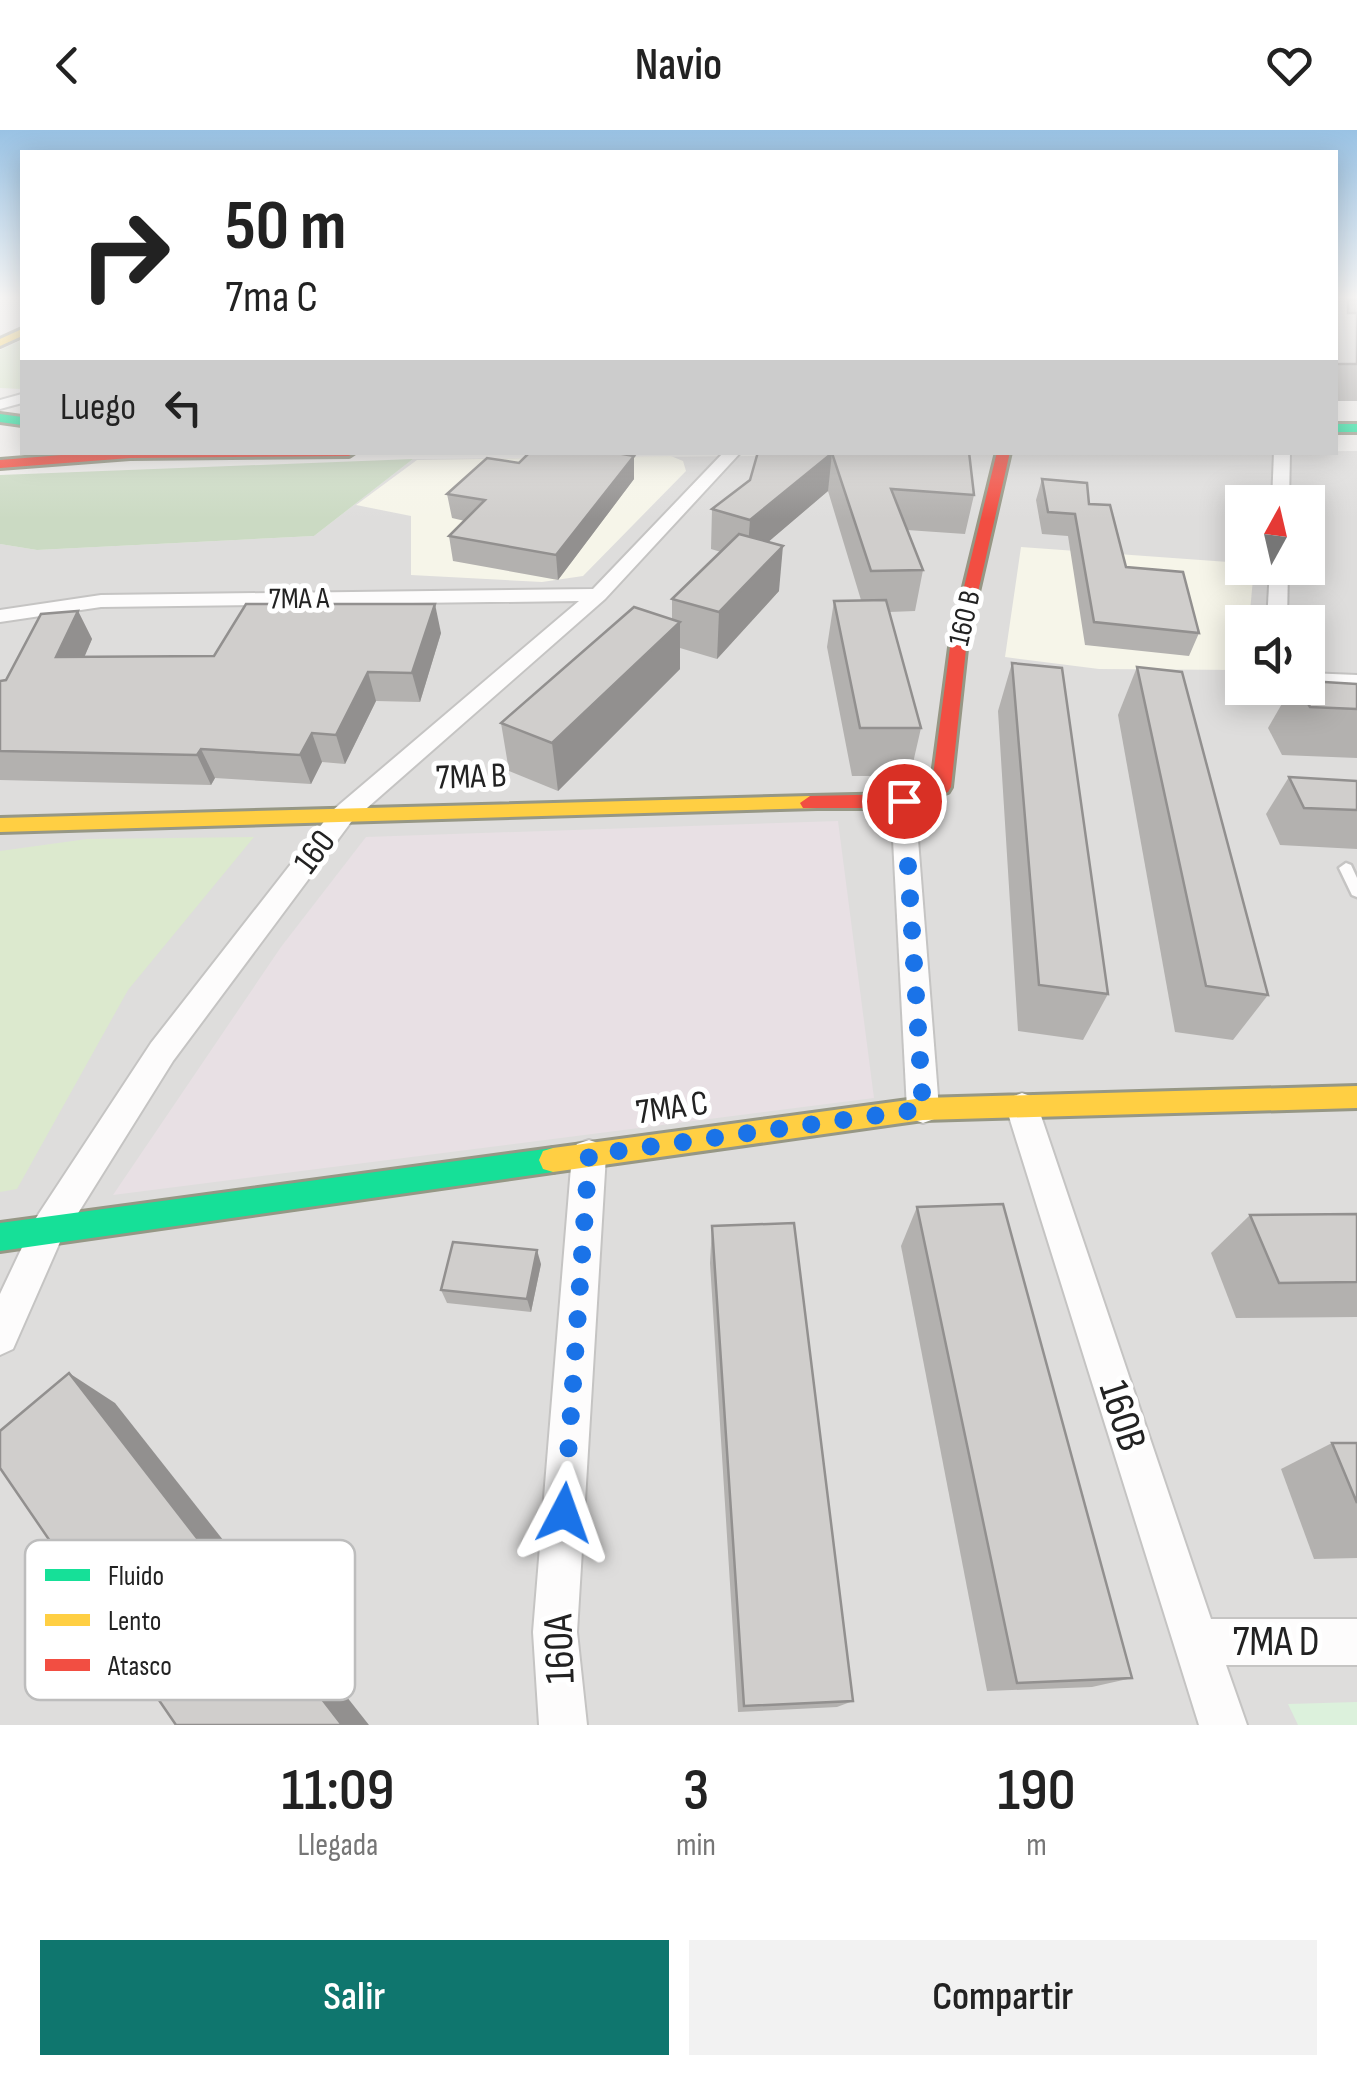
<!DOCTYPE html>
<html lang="es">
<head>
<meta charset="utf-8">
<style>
	:root { --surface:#fff; --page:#f2f2f2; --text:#222; --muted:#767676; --accent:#0f766e }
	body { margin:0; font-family:"Sofia Sans Condensed",sans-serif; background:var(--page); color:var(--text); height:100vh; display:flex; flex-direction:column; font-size:38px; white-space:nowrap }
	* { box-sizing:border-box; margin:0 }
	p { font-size:32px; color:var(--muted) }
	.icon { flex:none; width:55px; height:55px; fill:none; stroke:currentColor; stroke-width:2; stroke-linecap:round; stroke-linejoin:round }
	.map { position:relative; height:1595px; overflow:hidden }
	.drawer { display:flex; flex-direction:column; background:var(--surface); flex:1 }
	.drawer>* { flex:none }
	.guide { position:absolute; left:20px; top:20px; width:1318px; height:305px; border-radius:0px; box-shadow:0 5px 25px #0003; background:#fff; color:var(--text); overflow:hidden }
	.needle { width:65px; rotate:8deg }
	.fabs { position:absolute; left:1225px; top:355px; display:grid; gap:20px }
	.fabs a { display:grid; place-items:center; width:100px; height:100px; border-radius:0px; background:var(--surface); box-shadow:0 5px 25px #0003; font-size:50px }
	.pin { position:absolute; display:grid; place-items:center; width:85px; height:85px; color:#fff; margin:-42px; border:5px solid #fff; border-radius:50%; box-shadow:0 2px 10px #0007 }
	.me { position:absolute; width:110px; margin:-55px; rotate:4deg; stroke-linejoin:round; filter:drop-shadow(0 0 8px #0008) }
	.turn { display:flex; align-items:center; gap:35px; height:210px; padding:0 40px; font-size:45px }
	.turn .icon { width:130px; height:130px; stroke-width:2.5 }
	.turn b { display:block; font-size:70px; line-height:85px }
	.then { display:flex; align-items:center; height:95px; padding:0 40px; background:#0003; gap:20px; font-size:38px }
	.eta { display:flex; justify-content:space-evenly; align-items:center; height:170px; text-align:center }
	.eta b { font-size:60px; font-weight:600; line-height:70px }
	.cta { display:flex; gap:20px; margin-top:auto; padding:20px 40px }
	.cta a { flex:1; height:115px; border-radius:0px; background:var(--accent); color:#fff; font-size:40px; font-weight:600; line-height:115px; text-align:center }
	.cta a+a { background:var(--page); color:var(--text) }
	header { display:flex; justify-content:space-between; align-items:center; height:130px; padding:0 40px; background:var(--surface); font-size:45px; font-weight:600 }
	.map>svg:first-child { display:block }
</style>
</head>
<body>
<header><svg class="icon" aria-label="back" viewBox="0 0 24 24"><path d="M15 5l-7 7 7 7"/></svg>Navio<svg class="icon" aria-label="heart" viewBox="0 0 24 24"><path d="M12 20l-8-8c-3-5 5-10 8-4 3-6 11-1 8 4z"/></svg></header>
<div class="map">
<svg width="1357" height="1595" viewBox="0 0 1357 1595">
	<rect width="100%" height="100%" fill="#efedeb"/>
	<path fill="#dedddc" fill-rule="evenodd" d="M 1357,321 L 1357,1595 L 0,1595 L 0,414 L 37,420 L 314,406 L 413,329 ZM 1242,372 L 1308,372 L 1308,438 L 1242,438 ZM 1242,492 L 1308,492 L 1308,558 L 1242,558 Z"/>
	<path fill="#e8e0e4" d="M 838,691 L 874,968 L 113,1065 L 281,817 L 366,707 Z"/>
	<g fill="#f6f5e9">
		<path d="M 671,326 L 683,331 L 686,341 L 583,446 L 542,452 L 411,445 L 411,386 L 356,375 L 417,330 Z"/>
		<path d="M 1021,417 L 1242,433 L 1242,438 L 1254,438 L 1249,492 L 1242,492 L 1242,540 L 1099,539 L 1005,527 Z"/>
	</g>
	<g fill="#dce9ce">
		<path d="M 22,210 L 22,259 L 0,258 L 0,220 Z"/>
		<path d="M 254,707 L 128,860 L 17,1059 L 0,1062 L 0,721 L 87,709 Z"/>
	</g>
	<path fill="#cbdac3" d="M 413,329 L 314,406 L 37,420 L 0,414 L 0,345 Z"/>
	<path fill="#dcf1dc" d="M 1357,1572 L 1357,1595 L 1298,1595 L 1288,1574 Z"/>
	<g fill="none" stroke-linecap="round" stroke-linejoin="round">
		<defs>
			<path id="lane" d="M 1346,733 L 1351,735 L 1357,748 L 1357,767 L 1352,765 L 1339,738 Z"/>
			<g id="street">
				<path d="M 22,264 L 22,273 L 0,279 L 0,270 Z"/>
				<path d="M 724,322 L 741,322 L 605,469 L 351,692 L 173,931 L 60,1112 L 13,1219 L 0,1225 L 0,1164 L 36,1088 L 151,913 L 333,680 L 579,471 L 101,477 L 0,492 L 0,480 L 101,465 L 593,459 Z"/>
				<path d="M 1274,322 L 1290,322 L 1289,372 L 1272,372 Z"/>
				<path d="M 1270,438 L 1288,438 L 1287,492 L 1267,492 Z"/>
				<path d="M 1308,543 L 1357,545 L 1357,557 L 1308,555 Z"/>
				<path d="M 903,663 L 915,671 L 939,979 L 934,989 L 923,993 L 912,989 L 907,979 L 891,671 Z"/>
				<path d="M 1022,963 L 1033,967 L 1038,977 L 1211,1489 L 1357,1489 L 1357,1535 L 1226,1535 L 1247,1595 L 1199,1595 L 1006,977 L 1011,967 Z"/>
				<path d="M 589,1010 L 601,1014 L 606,1025 L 577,1502 L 587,1595 L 539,1595 L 533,1502 L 572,1025 L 577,1014 Z"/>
			</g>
			<g id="fast">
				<path d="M 0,284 L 22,287 L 22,295 L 0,292 Z"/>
				<rect x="1335" y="294" width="22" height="8"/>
				<path d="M 553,1018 L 563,1021 L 567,1030 L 563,1039 L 553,1042 L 0,1121 L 0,1093 Z"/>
			</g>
			<g id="slow">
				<path d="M 22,199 L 22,206 L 0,216 L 0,209 Z"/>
				<path d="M 810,666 L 820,673 L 817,678 L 0,702 L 0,688 Z"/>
				<path d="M 1357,956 L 1357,978 L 923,990 L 553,1042 L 543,1039 L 539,1030 L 543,1021 L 553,1018 L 923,968 Z"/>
			</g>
			<g id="jam">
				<path d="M 99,322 L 355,322 L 349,326 L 130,328 L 0,338 L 0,330 Z"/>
				<path d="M 997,322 L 1010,322 L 967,510 L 951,657 L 948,662 L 903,678 L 803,678 L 800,673 L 810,666 L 901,664 L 932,653 L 951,510 Z"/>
			</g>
		</defs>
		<use href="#lane" stroke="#c5c4c3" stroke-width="5"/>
		<use href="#street" stroke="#c5c4c3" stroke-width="4"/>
		<use href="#fast" stroke="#969785" stroke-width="6"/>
		<use href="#slow" stroke="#969785" stroke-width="6"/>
		<use href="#jam" stroke="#969785" stroke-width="6"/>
		<use href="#lane" fill="#fdfcfc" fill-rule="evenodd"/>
		<use href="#street" fill="#fdfcfc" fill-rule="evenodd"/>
		<use href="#fast" fill="#16e098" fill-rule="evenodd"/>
		<use href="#slow" fill="#ffcf43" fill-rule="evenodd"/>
		<use href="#jam" fill="#f24e42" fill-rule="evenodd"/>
	</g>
	<g fill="#b3b1af">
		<rect x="1335" y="166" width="22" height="105"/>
		<path d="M 758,322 L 969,322 L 974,365 L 965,404 L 907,400 L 923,440 L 915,481 L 889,482 L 921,598 L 910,646 L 852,646 L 827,517 L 834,471 L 861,470 L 828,361 L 768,412 L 779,461 L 717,529 L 680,518 L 680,539 L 558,661 L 509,641 L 501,593 L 672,490 L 672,469 L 721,422 L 711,419 L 712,379 L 750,350 Z"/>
		<path d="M 634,349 L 558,450 L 453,431 L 449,406 L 465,391 L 452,388 L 447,364 Z"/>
		<path d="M 1042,349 L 1089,374 L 1126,437 L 1199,503 L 1189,526 L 1085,515 L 1068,406 L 1042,404 L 1036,370 Z"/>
		<path d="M 78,481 L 92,509 L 84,527 L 214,526 L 441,503 L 420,572 L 376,571 L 345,634 L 322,632 L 311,654 L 215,648 L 211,655 L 0,650 L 0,551 L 6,550 Z"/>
		<path d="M 1012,533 L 1108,864 L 1083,910 L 1018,901 L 998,581 Z"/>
		<path d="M 1137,537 L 1268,865 L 1233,910 L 1175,902 L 1118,585 Z"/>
		<path d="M 1357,554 L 1357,628 L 1282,625 L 1268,598 L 1291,558 Z"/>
		<path d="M 1289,647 L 1357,651 L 1357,719 L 1280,715 L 1266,684 Z"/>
		<path d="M 917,1077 L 1132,1548 L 1092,1557 L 987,1561 L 901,1116 Z"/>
		<path d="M 1357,1084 L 1357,1187 L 1236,1188 L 1211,1123 L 1250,1085 Z"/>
		<path d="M 712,1096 L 853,1571 L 837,1577 L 738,1582 L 710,1133 Z"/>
		<path d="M 541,1134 L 531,1182 L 447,1173 L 441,1160 Z"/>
		<path d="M 1332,1313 L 1357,1313 L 1357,1428 L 1314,1429 L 1281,1339 Z"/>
	</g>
	<g fill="#92908f">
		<path d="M 832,323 L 828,361 L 747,430 L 750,390 Z"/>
		<path d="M 634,326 L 634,349 L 558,450 L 556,425 Z"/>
		<path d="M 783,416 L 779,461 L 717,529 L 719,482 Z"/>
		<path d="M 435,474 L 441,503 L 420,572 L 412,543 Z"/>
		<path d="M 78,481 L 92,509 L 72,556 L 56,527 Z"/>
		<path d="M 680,492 L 680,539 L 558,661 L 552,613 Z"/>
		<path d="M 368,542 L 376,571 L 345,634 L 336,605 Z"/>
		<path d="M 312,603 L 322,632 L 311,654 L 300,625 Z"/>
		<path d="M 201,619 L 215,648 L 211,655 L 197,625 Z"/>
		<path d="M 537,1120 L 541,1134 L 531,1182 L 527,1169 Z"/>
		<path d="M 69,1243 L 115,1273 L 369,1595 L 342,1595 Z"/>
	</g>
	<g fill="#d0cecc" stroke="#92908f" stroke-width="2.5">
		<path d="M 1335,166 L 1357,166 L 1357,170 L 1348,170 L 1348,183 L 1357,183 L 1357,234 L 1335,234 Z"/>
		<path d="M 530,322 L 611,322 L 634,326 L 556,425 L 449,406 L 485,370 L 447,364 L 487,328 L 519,333 Z"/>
		<path d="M 758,322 L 969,322 L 974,365 L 891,359 L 923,440 L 871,441 L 832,323 L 750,390 L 712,379 L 750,350 Z"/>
		<path d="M 1042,349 L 1087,353 L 1089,374 L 1110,375 L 1126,437 L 1183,442 L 1199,503 L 1094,492 L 1075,384 L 1048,382 Z"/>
		<path d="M 739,404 L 783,416 L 719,482 L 672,469 Z"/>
		<path d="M 886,470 L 921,598 L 860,598 L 834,471 Z"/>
		<path d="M 246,474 L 435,474 L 412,543 L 368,542 L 336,605 L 312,603 L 300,625 L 201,619 L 197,625 L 0,621 L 0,551 L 6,550 L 41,484 L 78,481 L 56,527 L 214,526 Z"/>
		<path d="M 634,477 L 680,492 L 552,613 L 501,593 Z"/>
		<path d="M 1012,533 L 1062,538 L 1108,864 L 1039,855 Z"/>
		<path d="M 1137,537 L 1182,542 L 1268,865 L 1206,856 Z"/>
		<path d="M 1308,551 L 1357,554 L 1357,579 L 1310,577 L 1299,558 L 1308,558 Z"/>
		<path d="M 1289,647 L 1357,651 L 1357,680 L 1304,678 Z"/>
		<path d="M 1003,1074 L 1132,1548 L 1017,1553 L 917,1077 Z"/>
		<path d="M 1357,1084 L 1357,1152 L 1279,1153 L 1250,1085 Z"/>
		<path d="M 794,1093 L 853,1571 L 744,1576 L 712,1096 Z"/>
		<path d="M 453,1112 L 537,1120 L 527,1169 L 441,1160 Z"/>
		<path d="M 69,1243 L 342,1595 L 176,1595 L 0,1338 L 0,1301 Z"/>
		<path d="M 1332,1313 L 1357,1313 L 1357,1373 Z"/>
	</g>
	<linearGradient id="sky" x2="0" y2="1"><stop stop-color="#99c2e4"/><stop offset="0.43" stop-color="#f8f7f6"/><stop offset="1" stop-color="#f8f7f6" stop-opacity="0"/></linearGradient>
	<rect width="1357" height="389" fill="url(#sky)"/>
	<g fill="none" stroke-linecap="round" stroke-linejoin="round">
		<path stroke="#1a73e8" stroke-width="18" stroke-dasharray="0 32.4" d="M 564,1383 L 589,1025 L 923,979 L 904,671"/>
	</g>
	<g text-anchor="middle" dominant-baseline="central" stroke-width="10" stroke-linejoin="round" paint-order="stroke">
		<g font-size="30" fill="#222" stroke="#fff">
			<text transform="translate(299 469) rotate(-1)">7MA A</text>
			<text transform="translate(965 488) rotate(-77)">160 B</text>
		</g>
		<g font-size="35" fill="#222" stroke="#fff">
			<text transform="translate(471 647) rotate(-2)">7MA B</text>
			<text transform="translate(315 722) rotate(-53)">160</text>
			<text transform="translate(672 978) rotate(-8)">7MA C</text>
		</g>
		<g font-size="42" fill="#222" stroke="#fff">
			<text transform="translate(1122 1286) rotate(72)">160B</text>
			<text x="1276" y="1512">7MA D</text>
			<text transform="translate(560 1519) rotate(-92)">160A</text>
		</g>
	</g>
	<rect x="25" y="1410" width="330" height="160" rx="15" fill="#fff" stroke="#bdbdbd" stroke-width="2.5"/>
	<rect x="45" y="1439" width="45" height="12" fill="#16e098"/>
	<rect x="45" y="1484" width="45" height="12" fill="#ffcf43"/>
	<rect x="45" y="1529" width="45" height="12" fill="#f24e42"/>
	<g font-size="28" fill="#222">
		<text x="108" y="1455">Fluido</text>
		<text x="108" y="1500">Lento</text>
		<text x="108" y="1545">Atasco</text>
	</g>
</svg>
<div class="fabs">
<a><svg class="needle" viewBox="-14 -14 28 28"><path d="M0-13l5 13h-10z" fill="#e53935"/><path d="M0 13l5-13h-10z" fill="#767676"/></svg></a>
<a><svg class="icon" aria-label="sound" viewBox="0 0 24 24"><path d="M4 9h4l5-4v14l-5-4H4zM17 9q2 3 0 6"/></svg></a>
</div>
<div class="pin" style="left:904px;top:671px;background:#d93025"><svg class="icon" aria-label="arrive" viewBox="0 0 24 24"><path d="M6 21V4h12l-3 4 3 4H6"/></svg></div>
<svg class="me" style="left:564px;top:1383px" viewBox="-20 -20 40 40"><path d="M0-17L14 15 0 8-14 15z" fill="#1a73e8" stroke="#fff" stroke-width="4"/></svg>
<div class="guide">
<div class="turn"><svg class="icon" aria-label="right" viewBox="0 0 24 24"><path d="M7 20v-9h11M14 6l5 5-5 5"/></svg><div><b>50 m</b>7ma C</div></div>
<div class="then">Luego<svg class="icon" aria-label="left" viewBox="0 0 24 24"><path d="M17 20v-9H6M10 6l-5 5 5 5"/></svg></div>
</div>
</div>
<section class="drawer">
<div class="eta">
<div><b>11:09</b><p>Llegada</p></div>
<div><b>3</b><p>min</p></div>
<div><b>190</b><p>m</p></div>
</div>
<div class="cta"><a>Salir</a><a>Compartir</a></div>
</section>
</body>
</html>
